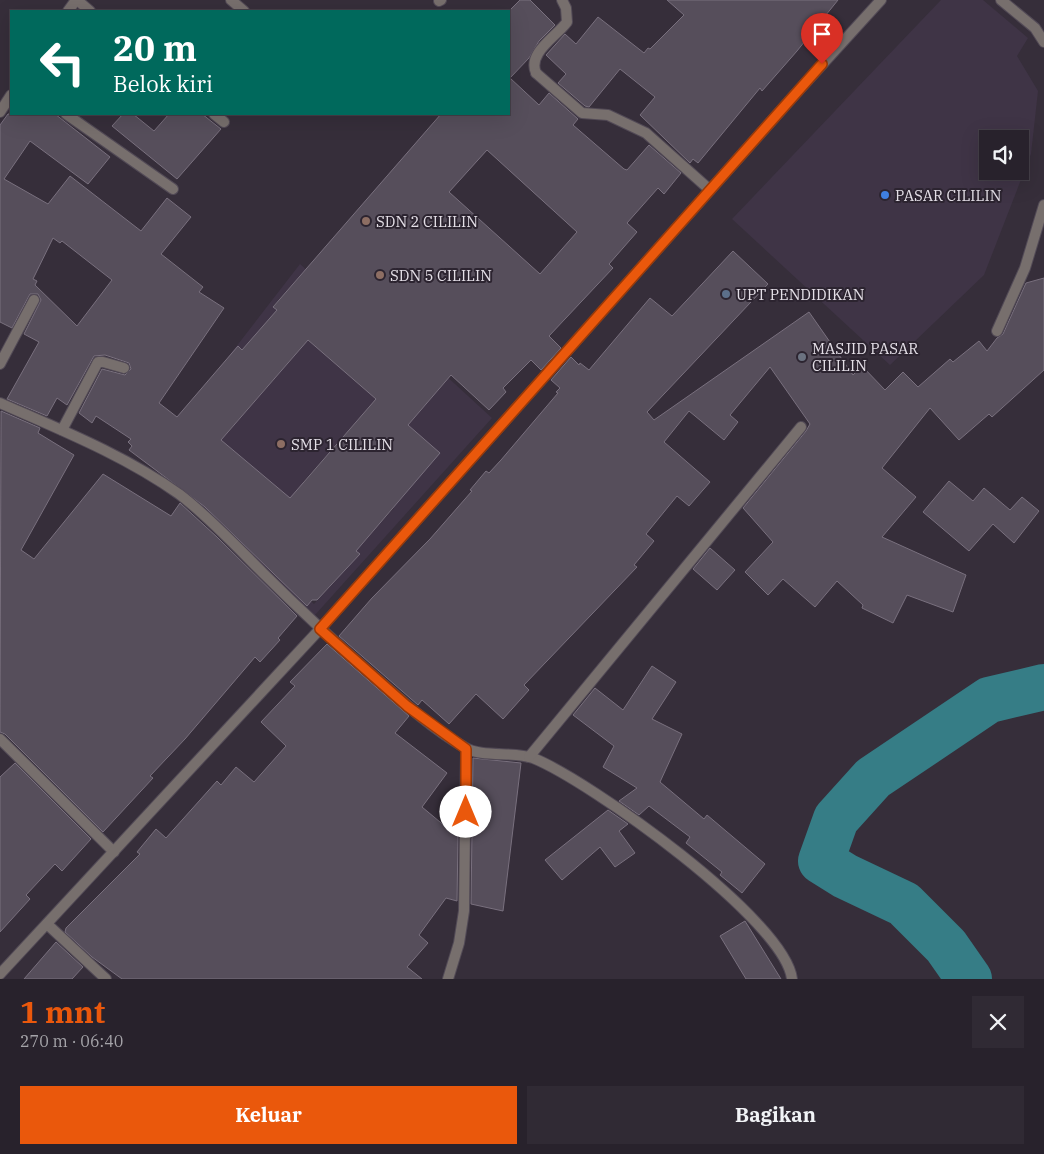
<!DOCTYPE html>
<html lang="id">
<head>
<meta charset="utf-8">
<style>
	:root { --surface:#28222c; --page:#302a34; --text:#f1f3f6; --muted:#a5a4a9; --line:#443f48; --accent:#ea580c }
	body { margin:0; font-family:"IBM Plex Serif",serif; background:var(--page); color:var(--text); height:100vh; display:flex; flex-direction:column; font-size:19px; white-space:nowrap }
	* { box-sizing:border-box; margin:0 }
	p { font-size:16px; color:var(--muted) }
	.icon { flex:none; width:28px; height:28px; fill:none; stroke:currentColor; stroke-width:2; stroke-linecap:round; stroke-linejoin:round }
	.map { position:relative; height:979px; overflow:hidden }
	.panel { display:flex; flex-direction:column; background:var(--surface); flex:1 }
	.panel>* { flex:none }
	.hud { position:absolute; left:10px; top:10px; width:500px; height:105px; border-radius:0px; box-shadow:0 5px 20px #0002,0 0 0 1px var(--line); background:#00695c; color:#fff; overflow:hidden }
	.fabs { position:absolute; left:979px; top:130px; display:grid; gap:10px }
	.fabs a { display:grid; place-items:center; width:50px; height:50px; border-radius:0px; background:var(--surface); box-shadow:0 5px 20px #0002,0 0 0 1px var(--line); font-size:25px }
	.pin { position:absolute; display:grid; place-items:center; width:42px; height:42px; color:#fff; margin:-51px -21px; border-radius:50% 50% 50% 0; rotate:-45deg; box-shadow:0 0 5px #0007 }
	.pin .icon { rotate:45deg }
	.me { position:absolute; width:55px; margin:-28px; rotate:0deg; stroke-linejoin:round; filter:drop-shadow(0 0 4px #0008) }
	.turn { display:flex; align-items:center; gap:18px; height:105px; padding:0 20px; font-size:22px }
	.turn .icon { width:65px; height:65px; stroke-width:2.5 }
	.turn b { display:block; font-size:35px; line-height:42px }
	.round { display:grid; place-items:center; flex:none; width:52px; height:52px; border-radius:0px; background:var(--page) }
	.head { display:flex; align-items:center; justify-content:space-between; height:85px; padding:0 20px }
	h1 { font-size:30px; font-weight:700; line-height:38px; color:var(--accent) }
	.action { display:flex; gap:10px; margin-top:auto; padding:10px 20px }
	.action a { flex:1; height:58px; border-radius:0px; background:var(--accent); color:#fff; font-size:20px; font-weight:700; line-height:58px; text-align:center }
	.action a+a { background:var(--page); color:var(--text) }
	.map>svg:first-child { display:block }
</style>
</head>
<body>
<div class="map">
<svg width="1044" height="979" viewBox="0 0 1044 979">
	<rect width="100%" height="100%" fill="#362e3a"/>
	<g fill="#3f3446" fill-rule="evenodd">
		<path d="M 941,0 L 983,0 L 1028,38 L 1017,56 L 1038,91 L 1031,154 L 984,275 L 890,365 L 732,219 ZM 988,139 L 1020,139 L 1020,171 L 988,171 Z"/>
		<path d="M 300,264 L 341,300 L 419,351 L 492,418 L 315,615 L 154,463 L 198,396 ZM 304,271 L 337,299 L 417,356 L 446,381 L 335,510 L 303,482 L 376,399 L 308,340 L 230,430 L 197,402 L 277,310 L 273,306 ZM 371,487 L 394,508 L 365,540 ZM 334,530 L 359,554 L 318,547 ZM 310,550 L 339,577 L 314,604 L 285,576 Z"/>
	</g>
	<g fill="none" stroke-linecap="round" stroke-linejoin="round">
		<path stroke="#367d86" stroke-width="46" d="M 969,979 L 946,946 L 904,904 L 845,876 L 821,861 L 836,819 L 873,778 L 989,700 L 1044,687"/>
	</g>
	<g fill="#564e5b" stroke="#79707e" fill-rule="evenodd">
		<path d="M 520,0 L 530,0 L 555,25 L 539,41 L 529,58 L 510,78 L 539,105 L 549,93 L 578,119 L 573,125 L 624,169 L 627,170 L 649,145 L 681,173 L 664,194 L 658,188 L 627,223 L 637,232 L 609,264 L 613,268 L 549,336 L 561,348 L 541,370 L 531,360 L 503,388 L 506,392 L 489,410 L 451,375 L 408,425 L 440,453 L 356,551 L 360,554 L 317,600 L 312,600 L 307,606 L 205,507 L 129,450 L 132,446 L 128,442 L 131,439 L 96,416 L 92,423 L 79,413 L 102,369 L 125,375 L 131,369 L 129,363 L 105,355 L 94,356 L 67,405 L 57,398 L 47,416 L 7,399 L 39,342 L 24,334 L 41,300 L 38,294 L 30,294 L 12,328 L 0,322 L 0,125 L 8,114 L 55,114 L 110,157 L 88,184 L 30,141 L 4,179 L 48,204 L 70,176 L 141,231 L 167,198 L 191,217 L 161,254 L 203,287 L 199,292 L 224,308 L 159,403 L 177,417 L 238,346 L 242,350 L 277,310 L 273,307 L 441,114 L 509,114 L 509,11 ZM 487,150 L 577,232 L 540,274 L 449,192 ZM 53,238 L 60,243 L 62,241 L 112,280 L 77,326 L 35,285 L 37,281 L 33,279 ZM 308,340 L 376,399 L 290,498 L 221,440 Z"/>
		<path d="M 667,0 L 838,0 L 797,51 L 762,91 L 760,88 L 698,163 L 693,159 L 690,163 L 640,115 L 655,97 L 620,69 L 589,107 L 585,106 L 558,83 L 566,74 L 546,55 L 565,34 L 576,44 L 598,17 L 644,53 L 648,48 L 650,49 L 684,15 Z"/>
		<path d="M 123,114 L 133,114 L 154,131 L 169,114 L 202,114 L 221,129 L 177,179 L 112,126 Z"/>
		<path d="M 733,251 L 768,284 L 647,412 L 654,420 L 809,312 L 853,375 L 862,366 L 885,390 L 903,372 L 918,387 L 950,359 L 953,362 L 979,341 L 987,351 L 997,338 L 1003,334 L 1026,283 L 1044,278 L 1044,370 L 992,417 L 989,414 L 959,440 L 930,408 L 882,468 L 916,497 L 882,537 L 966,575 L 953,612 L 907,595 L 893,623 L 862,608 L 863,605 L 837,581 L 815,607 L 783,579 L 768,595 L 745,572 L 773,542 L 743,508 L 806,431 L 810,424 L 770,367 L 730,415 L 738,422 L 724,440 L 689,411 L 664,442 L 710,482 L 689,506 L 677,496 L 646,534 L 654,541 L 634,565 L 637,567 L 524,685 L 529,690 L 503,719 L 476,694 L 449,724 L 422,700 L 418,705 L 339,636 L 372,598 L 430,539 L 472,491 L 470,490 L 486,471 L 489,473 L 501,460 L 558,393 L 556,392 L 560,388 L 551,380 L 571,357 L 579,365 L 580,363 L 589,370 L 650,298 L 672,316 Z"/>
		<path d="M 1,411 L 40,428 L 38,433 L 74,455 L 21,550 L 34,559 L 103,474 L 171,516 L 180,503 L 217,537 L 297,616 L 278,638 L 280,640 L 260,662 L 255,657 L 185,739 L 150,776 L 153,778 L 103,832 L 5,734 L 0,732 Z"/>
		<path d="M 949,481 L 973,501 L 984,488 L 1010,510 L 1022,497 L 1039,511 L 1014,543 L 993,524 L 969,551 L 923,512 Z"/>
		<path d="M 710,548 L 735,570 L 717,590 L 693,569 Z"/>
		<path d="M 327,644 L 409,716 L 395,733 L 447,773 L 422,807 L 458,837 L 457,901 L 446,898 L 419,935 L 428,943 L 407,967 L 422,979 L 122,979 L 92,957 L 65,932 L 66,928 L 140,854 L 137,852 L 156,829 L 166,838 L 217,781 L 221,785 L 236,767 L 254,782 L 286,746 L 261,722 L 295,686 L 290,682 Z"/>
		<path d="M 652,666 L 676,682 L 652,719 L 682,734 L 660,782 L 704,819 L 707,815 L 765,864 L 742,893 L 720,875 L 722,872 L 686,843 L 690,837 L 649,806 L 639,815 L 619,801 L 637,788 L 603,767 L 614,746 L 573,715 L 595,688 L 623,710 Z"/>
		<path d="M 473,758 L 521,763 L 503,911 L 471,904 Z"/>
		<path d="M 15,763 L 91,839 L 62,871 L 55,864 L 26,895 L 30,899 L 0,932 L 0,777 Z"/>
		<path d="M 608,810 L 628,824 L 619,831 L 635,853 L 615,867 L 600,847 L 562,880 L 545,860 Z"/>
		<path d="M 745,921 L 781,979 L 746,979 L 720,936 Z"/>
		<path d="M 56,942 L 83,967 L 72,979 L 24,979 Z"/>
	</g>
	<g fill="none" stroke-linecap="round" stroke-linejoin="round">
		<defs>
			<g id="lane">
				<path d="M 439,1 L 441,0"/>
				<path d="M 536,73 C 527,53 556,37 567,22 L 566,8 L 562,0"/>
			</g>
			<g id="street">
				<path d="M 77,0 L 90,11"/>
				<path d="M 231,0 L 244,11"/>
				<path d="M 1001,0 L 1035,28 L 1044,42"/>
				<path d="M 68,11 L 76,0"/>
				<path d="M 536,73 L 582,113 L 608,115 L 646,133 L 710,190"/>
				<path d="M 0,112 L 11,95"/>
				<path d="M 66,114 L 173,189"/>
				<path d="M 214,114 L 224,122"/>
				<path d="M 997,331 L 1025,268 L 1044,205"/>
				<path d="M 0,364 L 34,300"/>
				<path d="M 0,403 C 61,430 124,455 179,494 C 207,515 238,548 263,573 C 300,610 338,645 377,679 C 404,703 433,729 464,747 C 481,758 513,751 533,758 C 590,781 785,920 792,979"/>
				<path d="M 62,430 L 98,362 L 103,362 L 124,368"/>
				<path d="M 0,739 L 114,852"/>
				<path d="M 529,757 L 801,427"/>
				<path d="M 47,924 L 106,979"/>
				<path d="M 0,974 L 320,629 L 799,90 L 881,0"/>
				<path d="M 448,979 L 459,943 L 464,911 L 466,749"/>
			</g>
		</defs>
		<use href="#lane" stroke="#524a56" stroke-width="12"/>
		<use href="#street" stroke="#524a56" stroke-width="12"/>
		<use href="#lane" stroke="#776f6d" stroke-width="10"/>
		<use href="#street" stroke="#776f6d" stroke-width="10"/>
	</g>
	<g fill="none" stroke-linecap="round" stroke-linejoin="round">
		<defs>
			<path id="route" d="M 466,812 L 466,749 L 407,706 L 320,629 L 822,64"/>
		</defs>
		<use href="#route" stroke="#983908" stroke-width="12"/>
		<use href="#route" stroke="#ea580c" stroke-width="9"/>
	</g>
	<circle fill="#3f7fe0" stroke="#2c2430" stroke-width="2" cx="885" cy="195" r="5"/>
	<g fill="#8d6e63" stroke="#2c2430" stroke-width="2">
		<circle cx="366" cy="221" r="5"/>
		<circle cx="380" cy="275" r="5"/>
		<circle cx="281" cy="444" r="5"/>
	</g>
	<circle fill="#5c6f8a" stroke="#2c2430" stroke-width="2" cx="726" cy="294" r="5"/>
	<circle fill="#6b7280" stroke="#2c2430" stroke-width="2" cx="802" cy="357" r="5"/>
	<g text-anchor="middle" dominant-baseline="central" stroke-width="4" stroke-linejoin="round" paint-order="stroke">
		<g font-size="15" fill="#e4dfe7" stroke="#2c2430" text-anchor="start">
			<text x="895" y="195">PASAR CILILIN</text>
			<text x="376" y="221">SDN 2 CILILIN</text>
			<text x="390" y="275">SDN 5 CILILIN</text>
			<text x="736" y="294">UPT PENDIDIKAN</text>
			<text x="812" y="348">MASJID PASAR<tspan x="812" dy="17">CILILIN</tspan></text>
			<text x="291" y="444">SMP 1 CILILIN</text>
		</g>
	</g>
</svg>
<div class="fabs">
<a><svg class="icon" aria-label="sound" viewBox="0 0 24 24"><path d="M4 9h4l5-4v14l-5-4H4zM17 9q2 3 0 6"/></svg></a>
</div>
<div class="pin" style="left:822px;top:64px;background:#d93025"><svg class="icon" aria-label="arrive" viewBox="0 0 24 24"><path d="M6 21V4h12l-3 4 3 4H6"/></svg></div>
<svg class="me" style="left:466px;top:812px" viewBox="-20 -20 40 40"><circle r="19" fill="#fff"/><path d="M0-13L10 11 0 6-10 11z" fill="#ea580c"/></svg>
<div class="hud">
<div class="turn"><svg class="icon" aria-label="left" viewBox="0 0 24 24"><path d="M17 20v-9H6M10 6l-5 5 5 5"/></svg><div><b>20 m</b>Belok kiri</div></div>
</div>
</div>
<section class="panel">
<div class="head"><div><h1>1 mnt</h1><p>270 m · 06:40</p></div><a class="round"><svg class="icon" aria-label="close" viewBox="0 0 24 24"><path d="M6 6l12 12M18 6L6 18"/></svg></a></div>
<div class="action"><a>Keluar</a><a>Bagikan</a></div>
</section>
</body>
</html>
